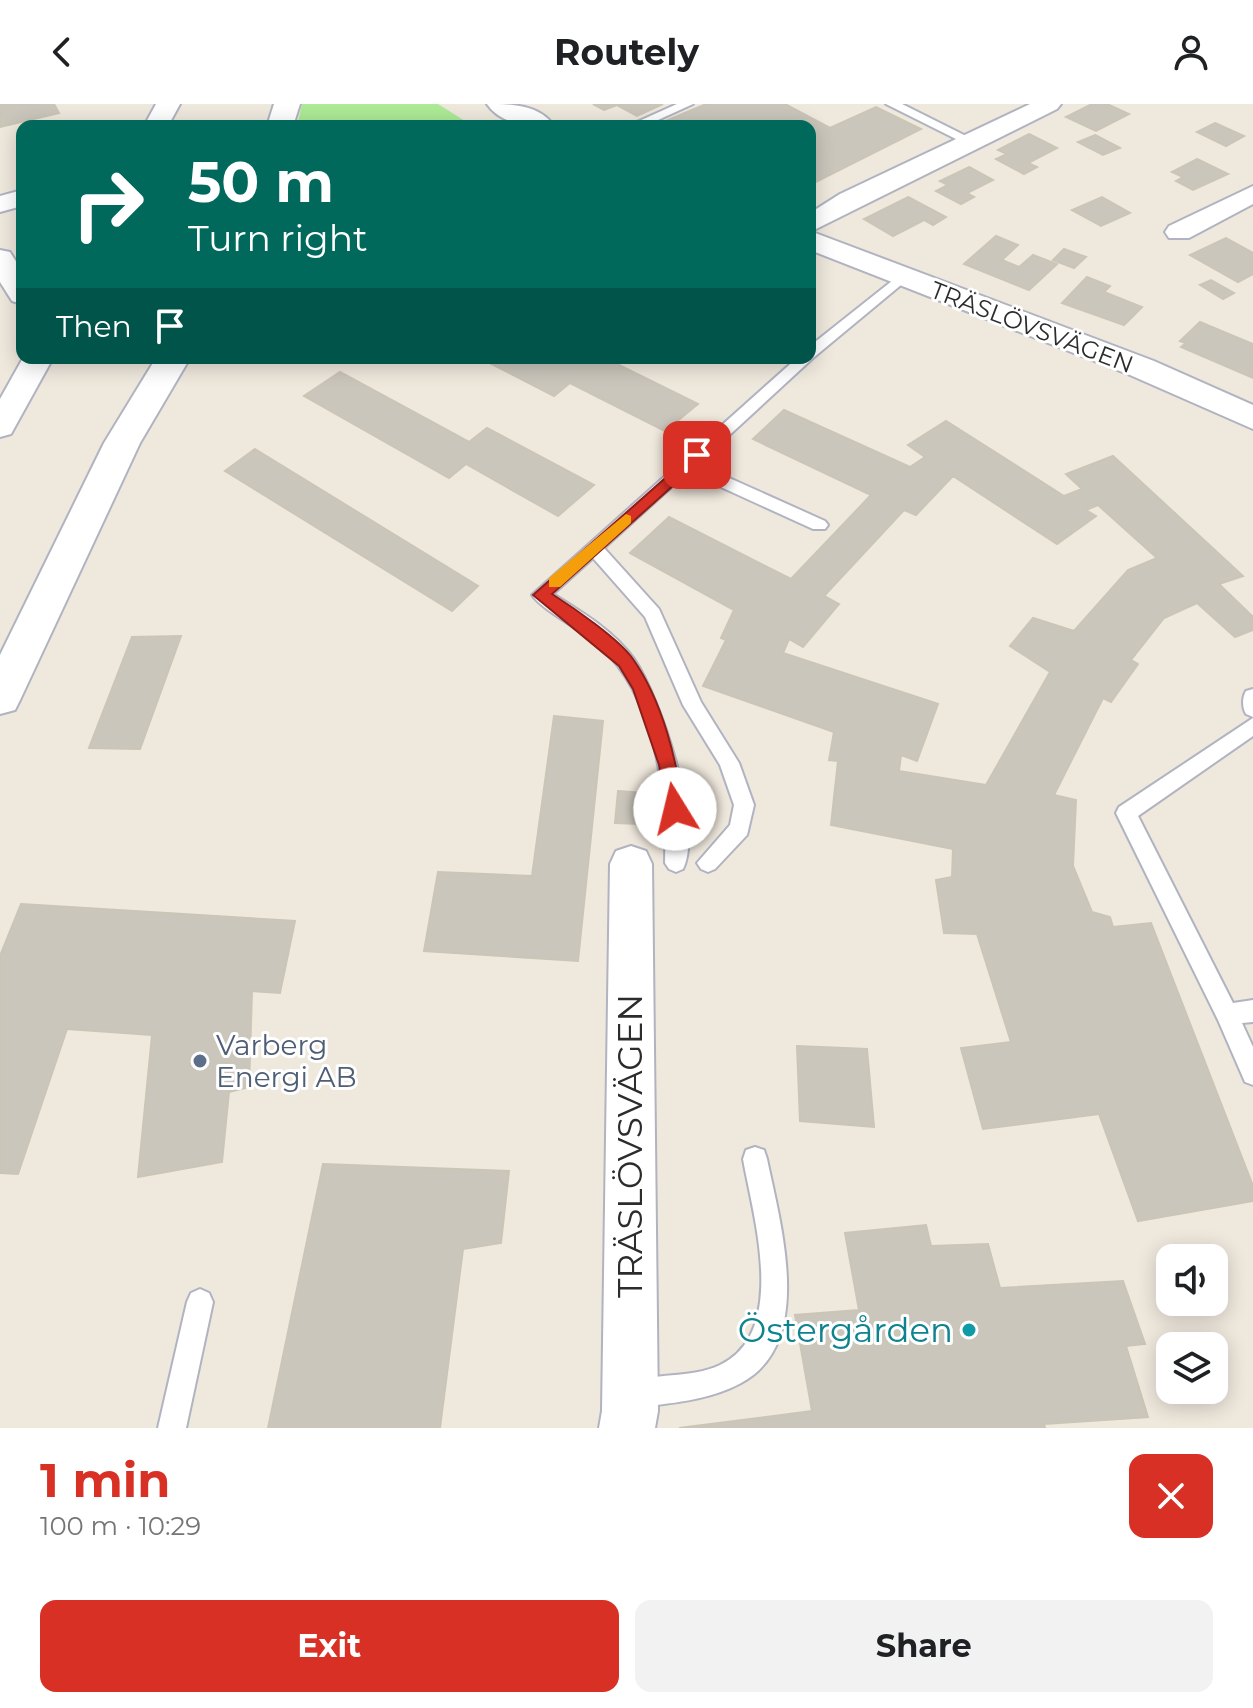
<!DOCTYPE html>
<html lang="en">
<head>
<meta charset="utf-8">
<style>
	:root { --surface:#fff; --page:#f2f2f2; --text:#202124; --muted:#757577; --accent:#d93025 }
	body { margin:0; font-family:Montserrat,sans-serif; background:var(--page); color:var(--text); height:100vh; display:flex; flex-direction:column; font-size:30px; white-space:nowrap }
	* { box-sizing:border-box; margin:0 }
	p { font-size:26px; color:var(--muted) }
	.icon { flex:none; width:44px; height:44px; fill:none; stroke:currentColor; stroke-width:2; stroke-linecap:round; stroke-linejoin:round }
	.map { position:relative; height:1324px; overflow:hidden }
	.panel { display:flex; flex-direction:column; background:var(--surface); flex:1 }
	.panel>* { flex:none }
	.guide { position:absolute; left:16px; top:16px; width:800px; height:244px; border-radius:16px; box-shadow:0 4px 20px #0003; background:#00695c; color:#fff; overflow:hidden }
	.buttons { position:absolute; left:1156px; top:1140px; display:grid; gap:16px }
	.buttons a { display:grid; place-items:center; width:72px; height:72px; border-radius:16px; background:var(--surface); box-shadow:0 4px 20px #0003; font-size:40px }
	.pin { position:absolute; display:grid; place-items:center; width:68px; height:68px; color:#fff; margin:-34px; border-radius:16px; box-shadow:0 4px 12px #0006 }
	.me { position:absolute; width:88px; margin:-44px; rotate:351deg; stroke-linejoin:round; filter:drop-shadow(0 0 6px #0008) }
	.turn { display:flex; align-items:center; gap:28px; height:168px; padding:0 40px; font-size:36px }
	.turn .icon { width:104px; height:104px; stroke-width:2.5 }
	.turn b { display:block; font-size:56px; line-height:68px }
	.then { display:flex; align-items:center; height:76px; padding:0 40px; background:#0003; gap:16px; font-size:30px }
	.round { display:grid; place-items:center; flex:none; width:84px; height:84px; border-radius:16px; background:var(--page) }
	.head { display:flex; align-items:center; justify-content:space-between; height:136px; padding:0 40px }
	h1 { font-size:48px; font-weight:700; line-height:60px; color:var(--accent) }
	.action { display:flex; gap:16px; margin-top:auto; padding:16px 40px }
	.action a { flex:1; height:92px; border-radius:16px; background:var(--accent); color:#fff; font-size:32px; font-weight:700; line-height:92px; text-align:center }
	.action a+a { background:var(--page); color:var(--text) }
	header { display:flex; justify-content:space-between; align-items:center; height:104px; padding:0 40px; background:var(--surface); font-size:36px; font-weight:700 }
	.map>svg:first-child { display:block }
</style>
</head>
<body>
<header><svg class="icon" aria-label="back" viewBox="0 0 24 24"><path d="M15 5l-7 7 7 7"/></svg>Routely<svg class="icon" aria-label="person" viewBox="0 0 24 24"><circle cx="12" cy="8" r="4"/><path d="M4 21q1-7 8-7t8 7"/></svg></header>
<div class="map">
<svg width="1253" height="1324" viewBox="0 0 1253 1324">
	<rect width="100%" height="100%" fill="#efe8dd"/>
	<path fill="#acea95" d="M 302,0 L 438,0 L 473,22 L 297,22 Z"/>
	<g fill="#cac6bc" stroke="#cbc5b6" stroke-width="2" fill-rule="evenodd">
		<path d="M 0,0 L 54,0 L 59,9 L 0,23 Z"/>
		<path d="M 593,0 L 663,0 L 637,12 L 617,1 L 604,6 Z"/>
		<path d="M 706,0 L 785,0 L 830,24 L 876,3 L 921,25 L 810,81 L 810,22 L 654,22 Z"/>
		<path d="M 1092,0 L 1107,0 L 1129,10 L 1096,27 L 1066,13 Z"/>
		<path d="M 1215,19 L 1244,32 L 1226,42 L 1197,28 Z"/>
		<path d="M 1029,30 L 1057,44 L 1028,59 L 1037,63 L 1024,70 L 996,55 L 1007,50 L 998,46 Z"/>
		<path d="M 1095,31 L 1120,44 L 1103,51 L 1078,38 Z"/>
		<path d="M 1197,55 L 1228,70 L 1193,86 L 1176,77 L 1183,73 L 1172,68 Z"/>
		<path d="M 969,63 L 993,76 L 967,89 L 974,93 L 961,100 L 936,87 L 948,81 L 940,77 Z"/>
		<path d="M 908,93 L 946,113 L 933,121 L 924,116 L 893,132 L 864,115 Z"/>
		<path d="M 1102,93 L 1130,109 L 1101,122 L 1072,106 Z"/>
		<path d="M 996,132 L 1018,141 L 1002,156 L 1019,163 L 1033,151 L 1057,160 L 1029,186 L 964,160 Z"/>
		<path d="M 1226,134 L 1253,149 L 1253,170 L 1238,178 L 1190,151 Z"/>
		<path d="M 1064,145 L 1086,153 L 1074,164 L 1053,156 Z"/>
		<path d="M 1087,173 L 1110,182 L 1104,188 L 1142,203 L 1124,221 L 1062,199 Z"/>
		<path d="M 1211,176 L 1234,189 L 1223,195 L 1200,181 Z"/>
		<path d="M 1200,218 L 1253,240 L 1253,274 L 1181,243 L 1186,239 L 1180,237 Z"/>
		<path d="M 480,254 L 563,254 L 574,259 L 580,254 L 605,254 L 698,300 L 665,327 L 570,279 L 554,292 Z"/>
		<path d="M 340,268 L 469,338 L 487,324 L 594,381 L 558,412 L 466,360 L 449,374 L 304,292 Z"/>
		<path d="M 784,306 L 910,363 L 925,353 L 908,341 L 946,317 L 1064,392 L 1082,385 L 1066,370 L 1113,352 L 1243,472 L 1219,480 L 1253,513 L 1253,526 L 1235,533 L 1197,499 L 1164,514 L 1131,556 L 1138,560 L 1111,598 L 1103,594 L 1054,691 L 1076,696 L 1073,762 L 1092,808 L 1110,813 L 1113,823 L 1151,819 L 1253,1082 L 1253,1097 L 1138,1117 L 1099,1010 L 983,1025 L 961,944 L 1011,938 L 977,830 L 944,829 L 936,776 L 952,773 L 953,745 L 831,721 L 838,657 L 829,656 L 834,628 L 703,582 L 726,536 L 721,534 L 734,506 L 630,449 L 669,413 L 791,475 L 871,391 L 753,335 ZM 953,372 L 1057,440 L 1096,412 L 1086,406 L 1098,401 L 1157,454 L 1128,466 L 1074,527 L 1033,514 L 1010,542 L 1050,568 L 986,681 L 899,667 L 901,651 L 917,657 L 938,600 L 783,549 L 789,535 L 803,543 L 839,500 L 824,492 L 904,406 L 916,411 Z"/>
		<path d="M 255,345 L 478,482 L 452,507 L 225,367 Z"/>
		<path d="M 181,532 L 140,645 L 89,644 L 132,533 Z"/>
		<path d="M 554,612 L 603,617 L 578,857 L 424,847 L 438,768 L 532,772 Z"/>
		<path d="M 618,687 L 645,689 L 641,720 L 615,719 Z"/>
		<path d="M 21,800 L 295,817 L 280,889 L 252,887 L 249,983 L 229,988 L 222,1058 L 138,1073 L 152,931 L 67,925 L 18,1070 L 0,1069 L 0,852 Z"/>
		<path d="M 797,942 L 867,945 L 874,1023 L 800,1017 Z"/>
		<path d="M 323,1060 L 509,1067 L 501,1139 L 463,1145 L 440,1324 L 268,1324 Z"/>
		<path d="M 926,1121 L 931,1142 L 988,1140 L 1000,1184 L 1123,1177 L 1145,1240 L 1126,1242 L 1148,1313 L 1044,1320 L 1045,1324 L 679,1324 L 812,1307 L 795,1211 L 859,1206 L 845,1129 Z"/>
	</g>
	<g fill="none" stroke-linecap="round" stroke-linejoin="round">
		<defs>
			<g id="lane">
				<path d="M 677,0 L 693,0 L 645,22 L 628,22 Z"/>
				<path d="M 886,0 L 902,0 L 976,37 L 966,40 Z"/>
				<path d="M 902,169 L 907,170 L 907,176 L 813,254 L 698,360 L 825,417 L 828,421 L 825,425 L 813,425 L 688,368 L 604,444 L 659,505 L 701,598 L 739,659 L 754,701 L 747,731 L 715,765 L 708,768 L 701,765 L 697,759 L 730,721 L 734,701 L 720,661 L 683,601 L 645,513 L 593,454 L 553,490 C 582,508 614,527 634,555 C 660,593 704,723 683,765 L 676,768 L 669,765 L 665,759 C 667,687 656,594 600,542 C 583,527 542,506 532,491 L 797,254 L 810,254 L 810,242 Z"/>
				<path d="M 1253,585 L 1253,613 L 1246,610 C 1242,603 1242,594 1246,587 Z"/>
				<path d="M 1253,614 L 1253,632 L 1138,712 L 1233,899 L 1253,896 L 1253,918 L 1242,919 L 1253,943 L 1253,981 L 1245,978 L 1218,916 L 1116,709 L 1119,703 Z"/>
				<path d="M 755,1043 L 764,1046 L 767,1055 C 780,1119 816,1239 741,1279 C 708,1297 670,1299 633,1304 L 623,1300 L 619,1290 L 623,1280 C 654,1268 690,1275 720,1261 C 789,1228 753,1112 743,1055 L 746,1046 Z"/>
				<path d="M 200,1185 L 209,1189 L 213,1198 L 186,1324 L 158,1324 L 187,1198 L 191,1189 Z"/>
			</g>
			<g id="street">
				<path d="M 156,0 L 180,0 L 168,22 L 144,22 Z"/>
				<path d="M 1030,0 L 1061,0 L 1057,5 L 810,128 L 810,109 L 840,90 Z"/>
				<path d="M 1253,82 L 1253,100 L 1189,134 L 1169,134 L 1165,128 L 1169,122 Z"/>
				<path d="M 22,86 L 22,102 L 0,108 L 0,92 Z"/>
				<path d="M 0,146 L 10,148 L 22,167 L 22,200 L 12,197 L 0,178 Z"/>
				<path d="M 23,254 L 53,254 L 11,330 L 0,333 L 0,295 Z"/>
				<path d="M 631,742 L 646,747 L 652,760 L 658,1307 L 655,1324 L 599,1324 L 602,1307 L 610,760 L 616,747 Z"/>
			</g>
			<g id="secondary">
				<path d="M 274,0 L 300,0 L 293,22 L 267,22 Z"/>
				<path d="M 487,0 C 510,0 539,0 554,22 C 531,22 502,22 487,0 Z"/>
				<path d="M 810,127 L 1154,257 L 1253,301 L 1253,325 L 1130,271 L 810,146 Z"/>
				<path d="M 156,254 L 190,254 L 140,339 L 21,594 L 15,606 L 0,610 L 0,551 L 104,339 Z"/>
			</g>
		</defs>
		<use href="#lane" stroke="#b1b3c1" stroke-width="4"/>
		<use href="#street" stroke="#b1b3c1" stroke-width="4"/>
		<use href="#secondary" stroke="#b1b3c1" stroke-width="4"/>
		<use href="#lane" fill="#fff" fill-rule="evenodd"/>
		<use href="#street" fill="#fff" fill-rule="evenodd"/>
		<use href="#secondary" fill="#fff" fill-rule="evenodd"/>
	</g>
	<path fill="#d93025" stroke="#8d1f18" stroke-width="2" d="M 697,346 L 703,348 L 703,355 L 552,490 C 574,504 619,535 633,555 C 663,598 676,655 684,705 L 682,711 L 668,711 L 666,705 L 659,661 L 633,585 L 619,562 L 533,491 Z"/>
	<path fill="#f59e0b" d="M 626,410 L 631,412 L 631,419 L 560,483 L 549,483 L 549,474 Z"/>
	<circle fill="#5c6f8a" stroke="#fff" stroke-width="3" cx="200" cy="957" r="8"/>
	<circle fill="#0f9aa8" stroke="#fff" stroke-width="3" cx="969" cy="1226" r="8"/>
	<g text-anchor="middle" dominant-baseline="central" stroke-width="6" stroke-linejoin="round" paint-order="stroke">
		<g font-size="24" fill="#2c2c2c" stroke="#fff">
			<text transform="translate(1032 223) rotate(21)">TRÄSLÖVSVÄGEN</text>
		</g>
		<g font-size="28" fill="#4e5e75" stroke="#fff" text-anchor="start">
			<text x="216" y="941">Varberg<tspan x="216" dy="32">Energi AB</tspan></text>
		</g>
		<g font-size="34" fill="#2c2c2c" stroke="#fff">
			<text transform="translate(630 1042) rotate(-90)">TRÄSLÖVSVÄGEN</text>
		</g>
		<g font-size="34" fill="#0d838f" stroke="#fff" text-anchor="end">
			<text x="953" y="1226">Östergården</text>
		</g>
	</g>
</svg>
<div class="buttons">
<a><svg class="icon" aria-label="sound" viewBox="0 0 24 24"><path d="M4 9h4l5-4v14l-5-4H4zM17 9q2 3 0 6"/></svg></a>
<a><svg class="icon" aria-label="layers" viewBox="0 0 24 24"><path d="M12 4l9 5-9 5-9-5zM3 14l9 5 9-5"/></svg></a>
</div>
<div class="pin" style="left:697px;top:351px;background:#d93025"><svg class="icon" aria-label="arrive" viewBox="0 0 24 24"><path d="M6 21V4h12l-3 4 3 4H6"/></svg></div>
<svg class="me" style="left:675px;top:705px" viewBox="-20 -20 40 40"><circle r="19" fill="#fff"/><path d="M0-13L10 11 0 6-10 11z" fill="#d93025"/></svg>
<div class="guide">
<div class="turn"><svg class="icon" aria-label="right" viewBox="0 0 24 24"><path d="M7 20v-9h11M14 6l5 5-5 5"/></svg><div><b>50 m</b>Turn right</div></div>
<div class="then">Then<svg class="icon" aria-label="arrive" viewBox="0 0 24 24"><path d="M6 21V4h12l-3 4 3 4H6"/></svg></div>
</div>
</div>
<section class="panel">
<div class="head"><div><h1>1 min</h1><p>100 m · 10:29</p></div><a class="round" style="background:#d93025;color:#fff"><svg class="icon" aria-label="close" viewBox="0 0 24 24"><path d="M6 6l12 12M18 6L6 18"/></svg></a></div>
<div class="action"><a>Exit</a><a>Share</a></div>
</section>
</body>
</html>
